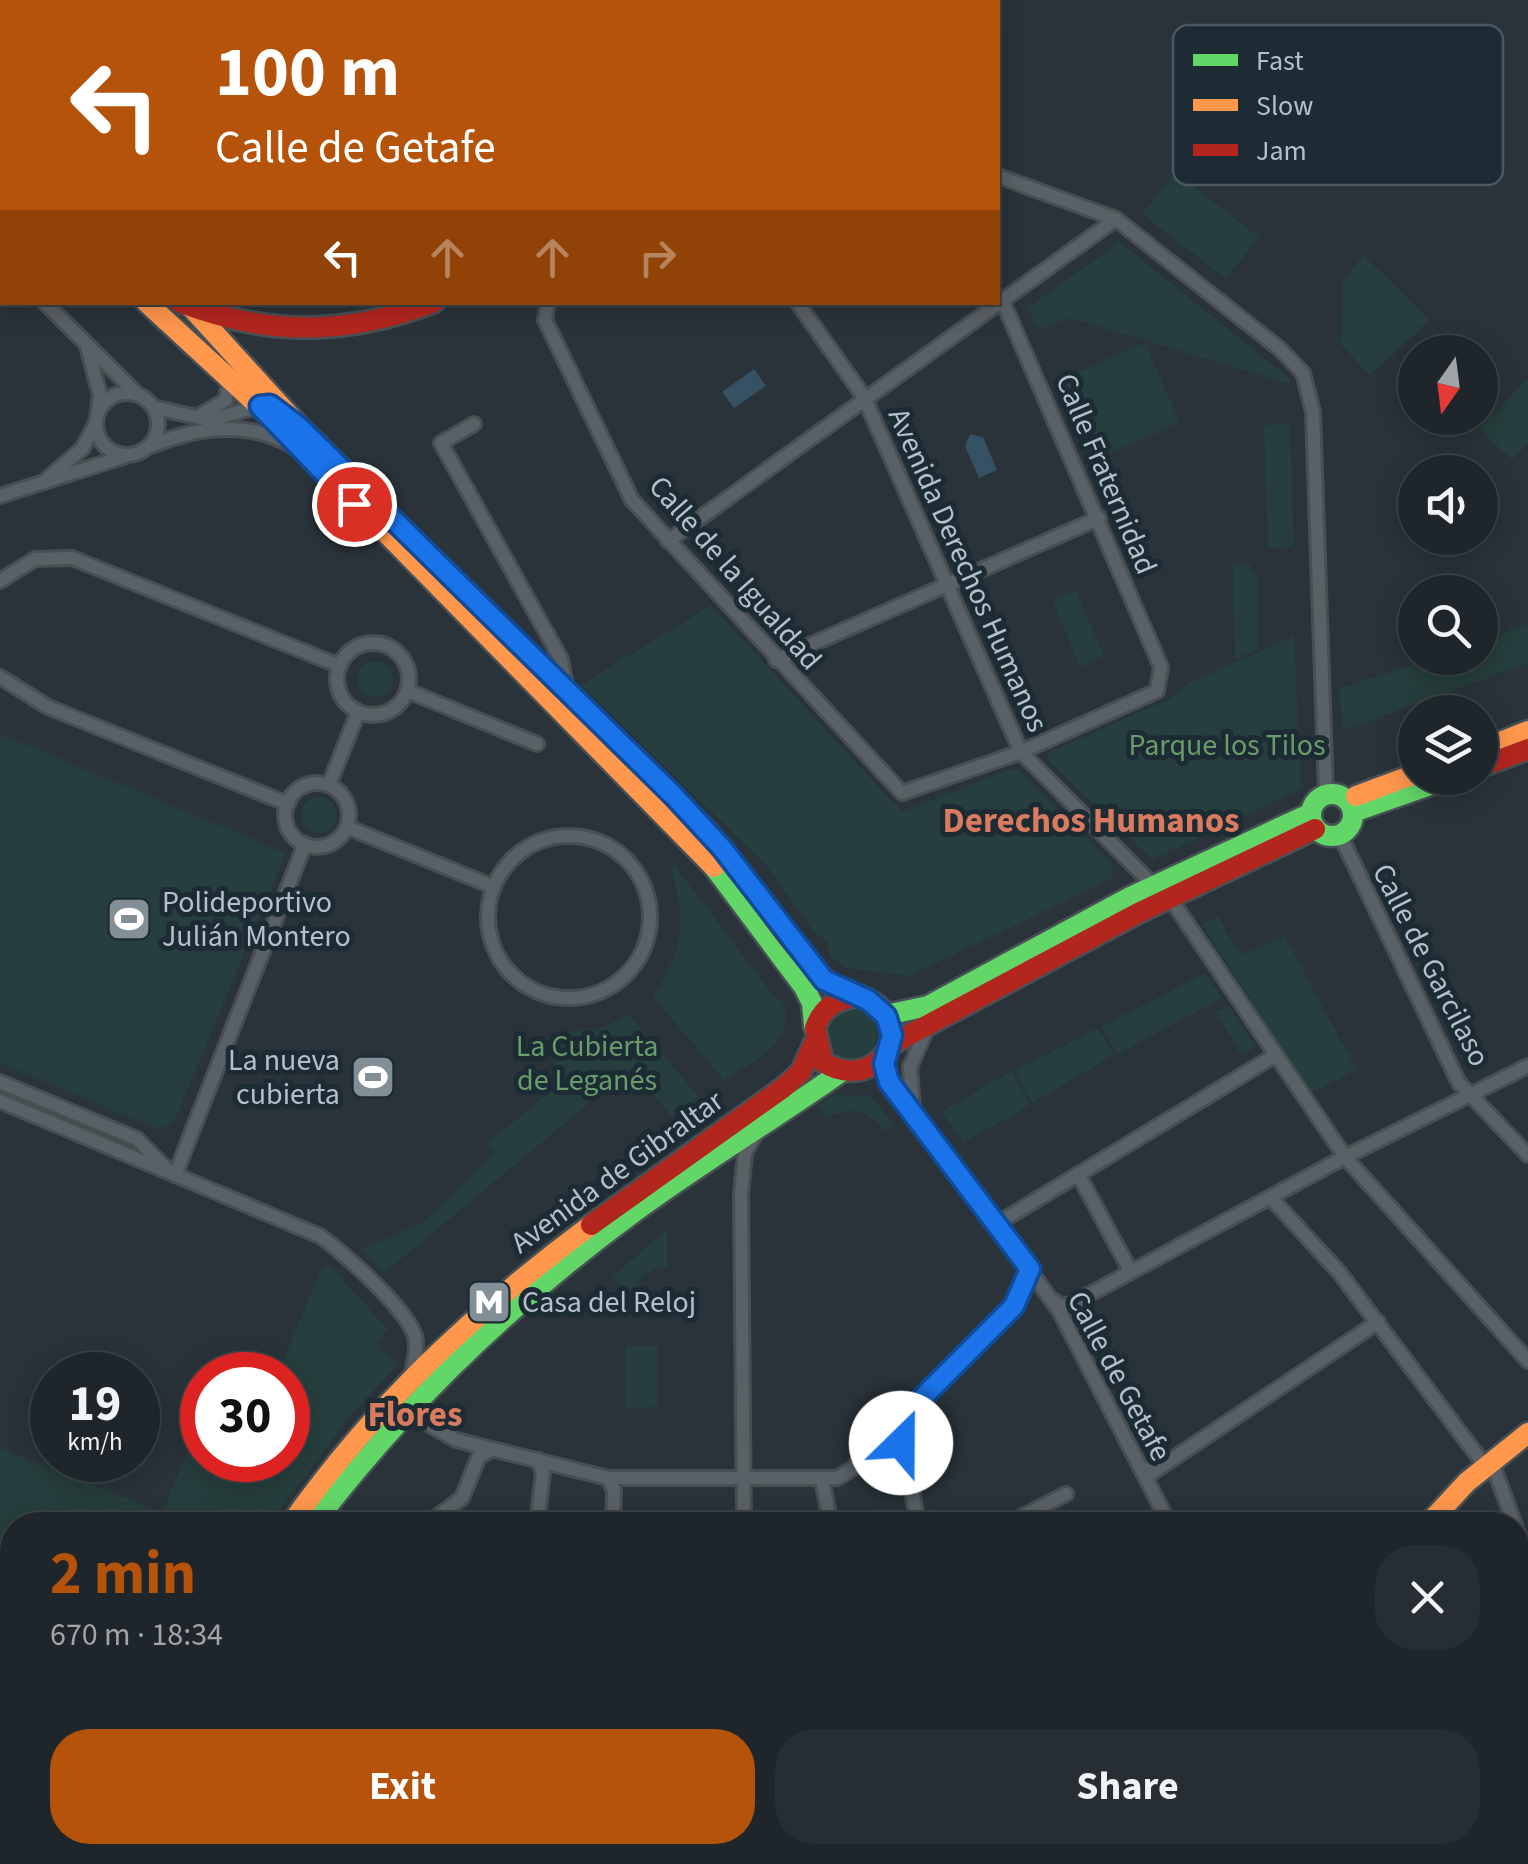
<!DOCTYPE html>
<html lang="en">
<head>
<meta charset="utf-8">
<style>
	:root { --surface:#1f262b; --page:#272e33; --text:#f1f3f6; --muted:#a1a5a9; --line:#3c4347; --accent:#b45309 }
	body { margin:0; font-family:"Source Sans 3",sans-serif; background:var(--page); color:var(--text); height:100vh; display:flex; flex-direction:column; font-size:38px; white-space:nowrap }
	* { box-sizing:border-box; margin:0 }
	p { font-size:32px; color:var(--muted) }
	.icon { flex:none; width:55px; height:55px; fill:none; stroke:currentColor; stroke-width:2; stroke-linecap:round; stroke-linejoin:round }
	.map { position:relative; flex:1; overflow:hidden }
	.drawer { position:absolute; left:0px; top:1512px; width:1530px; height:352px; display:flex; flex-direction:column; background:var(--surface); border-radius:40px 40px 0 0; box-shadow:0 5px 25px #0003,0 0 0 2px var(--line) }
	.drawer>* { flex:none }
	.top-card { position:absolute; left:0px; top:0px; width:1000px; height:305px; box-shadow:0 5px 25px #0003,0 0 0 2px var(--line); background:#b45309; color:#fff; overflow:hidden }
	.needle { width:65px; rotate:194deg }
	.fabs { position:absolute; left:1398px; top:335px; display:grid; gap:20px }
	.fabs a { display:grid; place-items:center; width:100px; height:100px; border-radius:50%; background:var(--surface); box-shadow:0 5px 25px #0003,0 0 0 2px var(--line); font-size:50px }
	.speed { position:absolute; left:30px; top:1352px; display:flex; gap:20px; font-size:50px; font-weight:700; text-align:center }
	.speed>* { display:grid; place-content:center; width:130px; height:130px; border-radius:50%; background:var(--surface); box-shadow:0 5px 25px #0003,0 0 0 2px var(--line); line-height:1 }
	.speed small { font-size:25px; font-weight:400 }
	.speed .limit { border:15px solid #d22; background:#fff; color:#111 }
	.pin { position:absolute; display:grid; place-items:center; width:85px; height:85px; color:#fff; margin:-42px; border:5px solid #fff; border-radius:50%; box-shadow:0 2px 10px #0007 }
	.me { position:absolute; width:110px; margin:-55px; rotate:23deg; stroke-linejoin:round; filter:drop-shadow(0 0 8px #0008) }
	.turn { display:flex; align-items:center; gap:35px; height:210px; padding:0 50px; font-size:45px }
	.turn .icon { width:130px; height:130px; stroke-width:2.5 }
	.turn b { display:block; font-size:70px; line-height:85px }
	.lanes { display:flex; align-items:center; height:95px; padding:0 50px; background:#0003; justify-content:center; gap:50px; direction:ltr }
	.lanes .off { opacity:.35 }
	.round { display:grid; place-items:center; flex:none; width:105px; height:105px; border-radius:40px; background:var(--page) }
	.head { display:flex; align-items:center; justify-content:space-between; height:170px; padding:0 50px }
	h1 { font-size:60px; font-weight:700; line-height:75px; color:var(--accent) }
	.cta { display:flex; gap:20px; margin-top:auto; padding:20px 50px }
	.cta a { flex:1; height:115px; border-radius:40px; background:var(--accent); color:#fff; font-size:40px; font-weight:700; line-height:115px; text-align:center }
	.cta a+a { background:var(--page); color:var(--text) }
	.map>svg:first-child { display:block }
</style>
</head>
<body>
<div class="map">
<svg width="1528" height="1864" viewBox="0 0 1528 1864">
	<rect width="100%" height="100%" fill="#293339"/>
	<g fill="#263e3d">
		<path d="M 195,0 L 799,0 L 195,2 Z"/>
		<path d="M 1175,172 L 1259,237 L 1226,279 L 1142,214 Z"/>
		<path d="M 1120,242 L 1289,378 L 1289,384 L 1071,318 L 1040,330 L 1027,308 Z"/>
		<path d="M 1363,255 L 1430,320 L 1370,375 L 1341,345 L 1343,281 Z"/>
		<path d="M 1145,343 L 1180,423 L 1094,460 L 1059,380 Z"/>
		<path d="M 1528,379 L 1528,444 L 1512,460 L 1479,429 Z"/>
		<path d="M 1290,424 L 1294,547 L 1268,548 L 1264,425 Z"/>
		<path d="M 1249,564 L 1257,577 L 1257,650 L 1235,659 L 1233,565 Z"/>
		<path d="M 1076,590 L 1104,656 L 1080,667 L 1052,599 Z"/>
		<path d="M 711,605 L 902,812 L 1010,769 L 1019,770 L 1113,864 L 1112,879 L 909,976 L 846,968 L 830,956 L 826,941 L 813,931 L 767,866 L 581,685 Z"/>
		<path d="M 1528,624 L 1528,667 L 1524,664 L 1342,731 L 1340,688 L 1433,658 L 1480,658 L 1480,642 Z"/>
		<path d="M 1294,636 L 1301,789 L 1152,860 L 1048,760 L 1047,753 L 1172,698 L 1187,684 Z"/>
		<circle cx="375" cy="679" r="18"/>
		<path d="M 0,734 L 286,853 L 174,1122 L 158,1129 L 0,1063 Z"/>
		<circle cx="319" cy="815" r="18"/>
		<path d="M 675,866 L 777,1000 L 782,1000 C 799,1043 755,1059 724,1080 L 653,997 C 684,948 687,924 671,870 Z"/>
		<path d="M 1218,916 L 1239,955 L 1285,937 L 1357,1070 L 1311,1093 L 1202,925 Z"/>
		<path d="M 1205,973 L 1222,998 L 1118,1054 L 1101,1027 Z"/>
		<path d="M 1229,1005 L 1256,1047 L 1241,1055 L 1216,1012 Z"/>
		<circle cx="851" cy="1034" r="26"/>
		<path d="M 629,1014 L 699,1097 L 672,1117 L 632,1068 L 384,1273 L 362,1249 L 424,1222 L 496,1152 L 488,1143 L 562,1082 L 553,1070 L 560,1032 L 599,1029 Z"/>
		<path d="M 1098,1028 L 1114,1055 L 1032,1103 L 1015,1071 Z"/>
		<path d="M 1012,1071 L 1031,1105 L 964,1142 L 941,1112 Z"/>
		<path d="M 833,1095 L 871,1096 L 893,1124 L 886,1131 C 865,1111 855,1106 827,1117 L 819,1105 Z"/>
		<path d="M 667,1229 L 667,1267 L 656,1268 L 640,1277 L 636,1290 L 641,1296 L 637,1301 L 613,1276 Z"/>
		<path d="M 329,1265 L 388,1329 L 379,1342 L 383,1353 L 399,1364 L 349,1417 L 269,1525 L 12,1525 L 12,1535 L 0,1537 L 0,1448 L 162,1512 L 190,1446 L 202,1443 L 202,1460 L 288,1460 L 288,1375 L 277,1375 L 320,1272 Z"/>
		<path d="M 626,1346 L 658,1346 L 658,1407 L 626,1408 Z"/>
	</g>
	<g fill="#355163">
		<path d="M 754,369 L 766,386 L 734,408 L 722,392 Z"/>
		<path d="M 970,434 L 983,437 L 997,470 L 979,478 L 965,446 Z"/>
	</g>
	<g fill="none" stroke-linecap="round" stroke-linejoin="round">
		<defs>
			<g id="street">
				<path d="M 55,2 L 57,0"/>
				<path d="M 0,16 L 2,23"/>
				<path d="M 998,176 L 1116,219 L 1280,349 L 1303,373 L 1313,412 L 1326,793"/>
				<path d="M 0,260 L 2,262"/>
				<path d="M 44,302 L 137,394"/>
				<path d="M 548,302 L 545,320 L 632,500 L 902,793 L 1021,752 L 1157,691 L 1161,667 L 1003,302"/>
				<path d="M 797,302 L 864,397 L 1021,752 L 1154,886"/>
				<path d="M 87,346 L 100,395 L 98,411"/>
				<circle cx="127" cy="424" r="31"/>
				<path d="M 153,407 L 210,420 L 263,405"/>
				<path d="M 202,414 L 226,400 L 229,380"/>
				<path d="M 474,424 L 441,443 L 561,659 L 567,691"/>
				<path d="M 151,446 C 199,426 249,420 294,447"/>
				<path d="M 48,478 L 82,449 L 96,423"/>
				<path d="M 0,496 L 126,456"/>
				<path d="M 668,541 L 1116,219"/>
				<path d="M 0,581 L 35,559 L 72,558 L 340,666"/>
				<circle cx="373" cy="679" r="36"/>
				<path d="M 776,660 L 1099,518"/>
				<path d="M 0,677 L 48,707 L 288,804"/>
				<path d="M 408,691 L 537,744"/>
				<circle cx="317" cy="815" r="32"/>
				<path d="M 329,785 L 358,712"/>
				<path d="M 347,827 L 494,887"/>
				<path d="M 1340,835 L 1459,1083 L 1528,1155"/>
				<circle cx="569" cy="917" r="81"/>
				<path d="M 1170,898 L 1345,1157 L 1528,1361"/>
				<path d="M 885,1057 C 883,1077 894,1101 913,1109 L 1060,1312 L 1170,1525"/>
				<path d="M 0,1082 L 137,1139 L 170,1172"/>
				<path d="M 0,1101 L 320,1236 C 345,1254 406,1308 415,1336 C 418,1349 414,1364 411,1377"/>
				<path d="M 913,1109 L 910,1067 L 928,1026"/>
				<path d="M 1078,1174 L 1131,1272"/>
				<path d="M 175,1175 L 305,844"/>
				<path d="M 1271,1198 L 1339,1272 L 1486,1467"/>
				<path d="M 998,1223 L 1274,1056"/>
				<path d="M 1054,1301 L 1062,1306 L 1075,1302 L 1345,1157 L 1528,1066"/>
				<path d="M 401,1418 L 420,1419 L 456,1440 L 608,1478 L 837,1478 L 852,1469 L 1014,1305 L 1025,1290 L 1030,1269"/>
				<path d="M 900,1420 L 918,1525"/>
				<path d="M 1492,1463 L 1515,1525"/>
				<path d="M 867,1465 L 889,1451 L 903,1461"/>
				<path d="M 1140,1467 L 1153,1472 L 1378,1322"/>
				<path d="M 608,1478 L 614,1490 L 613,1525"/>
				<path d="M 822,1480 L 831,1525"/>
				<path d="M 426,1525 L 462,1498 L 479,1456 L 492,1450"/>
				<path d="M 537,1525 L 543,1472 L 538,1460"/>
				<path d="M 744,1525 L 741,1194 L 745,1153 L 755,1135"/>
				<path d="M 1006,1525 L 1066,1494"/>
				<path d="M 1518,1533 L 1528,1555"/>
				<path d="M 1518,1706 L 1528,1695"/>
				<path d="M 1518,1822 L 1528,1819"/>
				<path d="M 266,1852 L 289,1864"/>
				<path d="M 673,1852 L 695,1864"/>
				<path d="M 867,1852 L 897,1864"/>
				<path d="M 1178,1852 L 1189,1864"/>
				<path d="M 1446,1852 L 1458,1864"/>
				<path d="M 565,1864 L 571,1852"/>
				<path d="M 769,1864 L 774,1852"/>
				<path d="M 910,1864 L 919,1852"/>
				<path d="M 1401,1864 L 1416,1852"/>
				<path d="M 1458,1864 L 1472,1852"/>
			</g>
			<g id="fast">
				<path d="M 831,2 L 835,0"/>
				<circle cx="1332" cy="815" r="21"/>
				<path d="M 1353,812 L 1450,778"/>
				<path d="M 714,867 L 804,987 L 812,1003 L 814,1026"/>
				<path d="M 886,1015 L 928,1006 L 1130,897 L 1309,814"/>
				<path d="M 313,1525 C 404,1405 512,1302 633,1213 C 701,1163 773,1120 841,1072"/>
				<path d="M 0,1604 L 12,1626"/>
				<path d="M 0,1721 L 12,1683"/>
				<path d="M 509,1852 L 527,1864"/>
				<path d="M 150,1864 L 154,1852"/>
				<path d="M 1141,1864 L 1147,1852"/>
			</g>
			<g id="slow">
				<path d="M 873,2 L 877,0"/>
				<path d="M 0,114 L 2,116"/>
				<path d="M 0,142 L 2,144"/>
				<path d="M 146,302 L 286,431 L 714,867"/>
				<path d="M 188,304 L 299,426 L 708,832 L 732,862"/>
				<path d="M 1480,750 L 1528,731"/>
				<path d="M 1356,796 L 1415,774"/>
				<path d="M 290,1525 C 375,1405 473,1313 591,1225"/>
				<path d="M 1427,1525 L 1467,1482 L 1528,1433"/>
				<path d="M 0,1583 L 12,1560"/>
				<path d="M 5,1617 L 12,1648"/>
			</g>
			<g id="jam">
				<path d="M 179,302 C 267,336 346,336 434,302"/>
				<path d="M 1480,767 L 1528,749"/>
				<path d="M 732,862 C 761,900 789,945 823,978 C 837,992 863,993 878,1006 C 915,1039 869,1092 823,1062 L 815,1028 C 822,1007 836,1000 857,996"/>
				<path d="M 890,1045 L 1138,913 L 1315,829"/>
				<path d="M 591,1225 L 783,1088 L 801,1072 L 814,1043"/>
			</g>
		</defs>
		<use href="#street" stroke="#484f53" stroke-width="18"/>
		<use href="#fast" stroke="#475055" stroke-width="25"/>
		<use href="#slow" stroke="#475055" stroke-width="25"/>
		<use href="#jam" stroke="#475055" stroke-width="25"/>
		<use href="#street" stroke="#5a6166" stroke-width="12"/>
		<use href="#fast" stroke="#63d668" stroke-width="20"/>
		<use href="#slow" stroke="#ff974d" stroke-width="20"/>
		<use href="#jam" stroke="#b3261e" stroke-width="20"/>
	</g>
	<g fill="none" stroke-linecap="round" stroke-linejoin="round">
		<defs>
			<path id="route" d="M 354,504 L 260,406 L 270,405 L 298,426 L 673,795 L 722,848 L 824,980 L 868,1000 L 886,1016 L 892,1035 L 884,1064 L 889,1082 L 1030,1269 L 1014,1306 L 900,1420 L 901,1443"/>
		</defs>
		<use href="#route" stroke="#114b97" stroke-width="25"/>
		<use href="#route" stroke="#1a73e8" stroke-width="18"/>
	</g>
	<defs>
		<symbol id="stadium-square" viewBox="-11 -11 22 22"><rect x="-9" y="-9" width="18" height="18" rx="4" fill="#838f97" stroke="#1c2b34"/><path d="M0-5a6.5 5 0 1 0 0 10a6.5 5 0 1 0 0-10ZM-3.5-1.8h7v3.6h-7Z" fill="#fff"/></symbol>
		<symbol id="metro-square" viewBox="-11 -11 22 22"><rect x="-9" y="-9" width="18" height="18" rx="4" fill="#838f97" stroke="#1c2b34"/><path d="M-5.5 5V-5H-3L0 0L3-5H5.5V5H3V-.5L0 4L-3-.5V5Z" fill="#fff"/></symbol>
	</defs>
	<g fill-rule="evenodd">
		<use href="#stadium-square" x="104" y="894" width="50" height="50"/>
		<use href="#stadium-square" x="348" y="1052" width="50" height="50"/>
		<use href="#metro-square" x="464" y="1277" width="50" height="50"/>
	</g>
	<g text-anchor="middle" dominant-baseline="central" stroke-width="10" stroke-linejoin="round" paint-order="stroke">
		<g font-size="30" fill="#b4c1ca" stroke="#1c2b34">
			<text transform="translate(1106 474) rotate(67)">Calle Fraternidad</text>
			<text transform="translate(968 570) rotate(66)">Avenida Derechos Humanos</text>
			<text transform="translate(735 573) rotate(49)">Calle de la Igualdad</text>
			<text transform="translate(1431 965) rotate(63)">Calle de Garcilaso</text>
			<text transform="translate(617 1172) rotate(-36)">Avenida de Gibraltar</text>
			<text transform="translate(1119 1376) rotate(62)">Calle de Getafe</text>
		</g>
		<g font-size="30" fill="#6a9c6b" stroke="#1c2b34">
			<text x="1227" y="745">Parque los Tilos</text>
			<text x="587" y="1046">La Cubierta<tspan x="587" dy="34">de Leganés</tspan></text>
		</g>
		<g font-size="30" fill="#b4c1ca" stroke="#1c2b34" text-anchor="start">
			<text x="162" y="902">Polideportivo<tspan x="162" dy="34">Julián Montero</tspan></text>
			<text x="340" y="1060" text-anchor="end">La nueva<tspan x="340" dy="34">cubierta</tspan></text>
			<text x="522" y="1302">Casa del Reloj</text>
		</g>
		<g font-size="35" font-weight="bold" fill="#d97b5f" stroke="#1c2b34">
			<text x="1091" y="821">Derechos Humanos</text>
			<text x="415" y="1415">Flores</text>
		</g>
	</g>
	<rect x="1173" y="25" width="330" height="160" rx="15" fill="#1c2b34" stroke="#4a5861" stroke-width="2.5"/>
	<rect x="1193" y="54" width="45" height="12" fill="#63d668"/>
	<rect x="1193" y="99" width="45" height="12" fill="#ff974d"/>
	<rect x="1193" y="144" width="45" height="12" fill="#b3261e"/>
	<g font-size="28" fill="#b4c1ca">
		<text x="1256" y="70">Fast</text>
		<text x="1256" y="115">Slow</text>
		<text x="1256" y="160">Jam</text>
	</g>
</svg>
<div class="fabs">
<a><svg class="needle" viewBox="-14 -14 28 28"><path d="M0-13l5 13h-10z" fill="#e53935"/><path d="M0 13l5-13h-10z" fill="#a1a5a9"/></svg></a>
<a><svg class="icon" aria-label="sound" viewBox="0 0 24 24"><path d="M4 9h4l5-4v14l-5-4H4zM17 9q2 3 0 6"/></svg></a>
<a><svg class="icon" aria-label="search" viewBox="0 0 24 24"><circle cx="10" cy="10" r="6"/><path d="M15 15l6 6"/></svg></a>
<a><svg class="icon" aria-label="layers" viewBox="0 0 24 24"><path d="M12 4l9 5-9 5-9-5zM3 14l9 5 9-5"/></svg></a>
</div>
<div class="speed"><div>19<small>km/h</small></div><div class="limit">30</div></div>
<div class="pin" style="left:354px;top:504px;background:#d93025"><svg class="icon" aria-label="arrive" viewBox="0 0 24 24"><path d="M6 21V4h12l-3 4 3 4H6"/></svg></div>
<svg class="me" style="left:901px;top:1443px" viewBox="-20 -20 40 40"><circle r="19" fill="#fff"/><path d="M0-13L10 11 0 6-10 11z" fill="#1a73e8"/></svg>
<div class="top-card">
<div class="turn"><svg class="icon" aria-label="left" viewBox="0 0 24 24"><path d="M17 20v-9H6M10 6l-5 5 5 5"/></svg><div><b>100 m</b>Calle de Getafe</div></div>
<div class="lanes"><svg class="icon" aria-label="left" viewBox="0 0 24 24"><path d="M17 20v-9H6M10 6l-5 5 5 5"/></svg><svg class="icon off" aria-label="ahead" viewBox="0 0 24 24"><path d="M12 20V5M6 11l6-6 6 6"/></svg><svg class="icon off" aria-label="ahead" viewBox="0 0 24 24"><path d="M12 20V5M6 11l6-6 6 6"/></svg><svg class="icon off" aria-label="right" viewBox="0 0 24 24"><path d="M7 20v-9h11M14 6l5 5-5 5"/></svg></div>
</div>
<section class="drawer">
<div class="head"><div><h1>2 min</h1><p>670 m · 18:34</p></div><a class="round"><svg class="icon" aria-label="close" viewBox="0 0 24 24"><path d="M6 6l12 12M18 6L6 18"/></svg></a></div>
<div class="cta"><a>Exit</a><a>Share</a></div>
</section>
</div>
</body>
</html>
